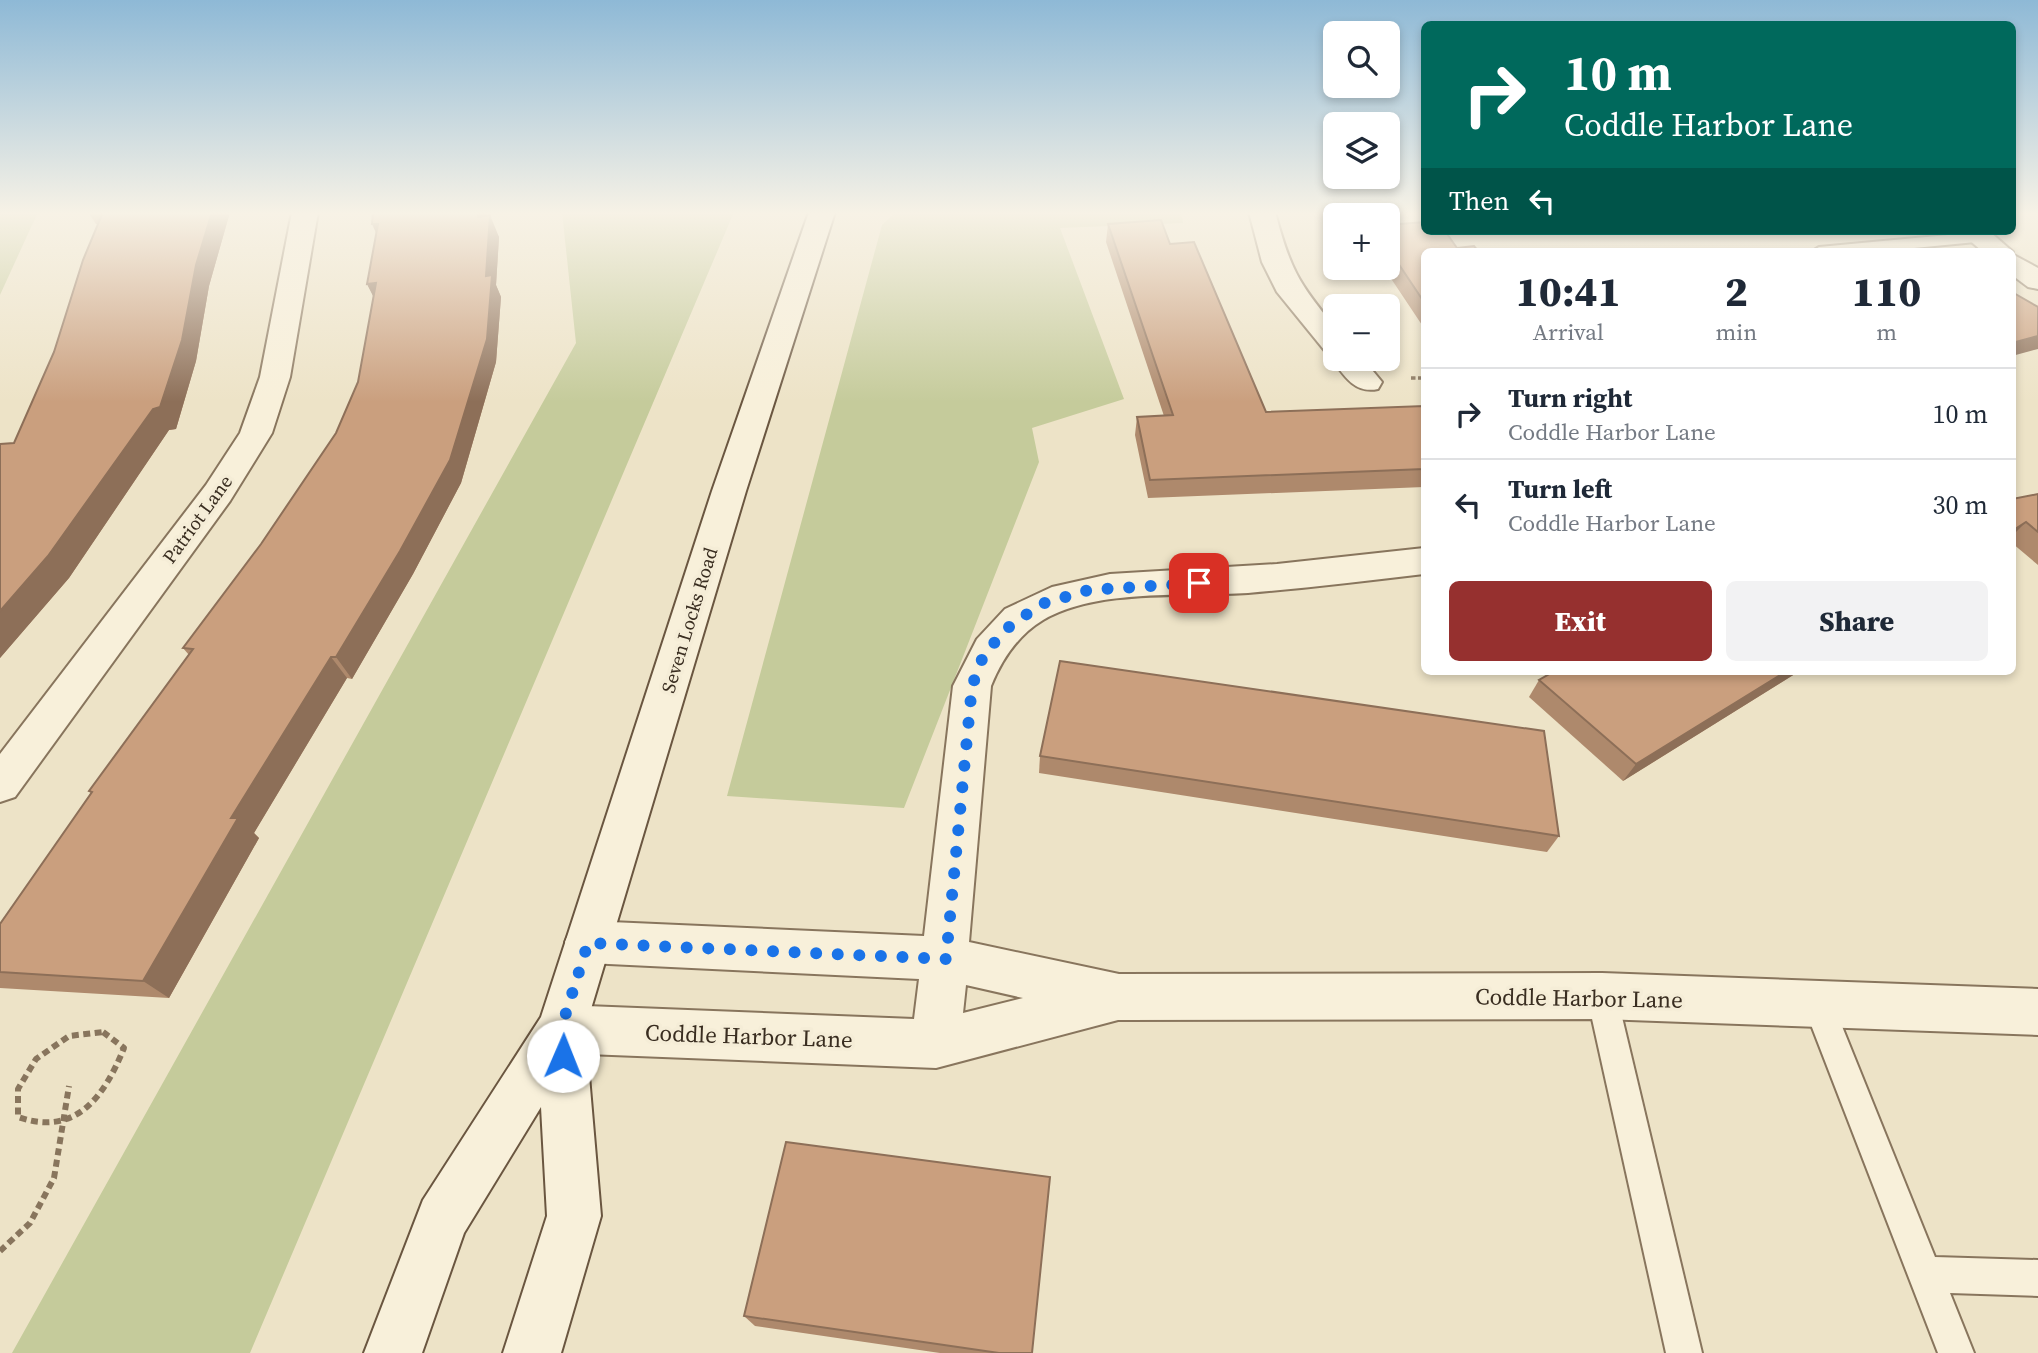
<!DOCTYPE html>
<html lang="en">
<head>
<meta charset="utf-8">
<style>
	:root { --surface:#fff; --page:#f2f2f3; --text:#1f2937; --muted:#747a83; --line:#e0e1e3; --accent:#96302f }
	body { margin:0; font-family:"Source Serif 4",serif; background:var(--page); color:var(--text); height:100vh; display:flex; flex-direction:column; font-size:26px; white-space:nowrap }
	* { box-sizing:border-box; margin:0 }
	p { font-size:23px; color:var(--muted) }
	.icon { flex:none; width:38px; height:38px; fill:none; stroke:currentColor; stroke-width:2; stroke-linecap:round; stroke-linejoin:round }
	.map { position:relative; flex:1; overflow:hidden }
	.side { position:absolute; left:1421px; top:248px; width:595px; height:427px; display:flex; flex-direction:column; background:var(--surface); border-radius:10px; box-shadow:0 4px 10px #0003 }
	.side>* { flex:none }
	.top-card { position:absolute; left:1421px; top:21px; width:595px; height:214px; border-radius:10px; box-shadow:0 4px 10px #0003; background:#00695c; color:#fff; overflow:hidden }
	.controls { position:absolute; left:1323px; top:21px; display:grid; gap:14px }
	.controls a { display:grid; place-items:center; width:77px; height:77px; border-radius:10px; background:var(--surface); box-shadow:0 4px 10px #0003; font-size:35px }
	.pin { position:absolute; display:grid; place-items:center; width:60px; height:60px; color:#fff; margin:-30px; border-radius:14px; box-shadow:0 4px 10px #0006 }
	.me { position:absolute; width:77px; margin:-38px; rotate:1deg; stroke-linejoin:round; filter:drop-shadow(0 0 5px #0008) }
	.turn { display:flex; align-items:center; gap:24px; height:147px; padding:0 28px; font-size:32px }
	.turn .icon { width:91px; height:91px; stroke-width:2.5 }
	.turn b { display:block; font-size:49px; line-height:60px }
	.then { display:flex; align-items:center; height:66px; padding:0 28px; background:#0003; gap:14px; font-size:26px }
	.eta { display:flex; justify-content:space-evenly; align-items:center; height:119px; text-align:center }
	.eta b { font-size:42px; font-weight:800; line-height:49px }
	.button { display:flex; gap:14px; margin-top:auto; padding:14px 28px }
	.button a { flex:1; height:80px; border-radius:10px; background:var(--accent); color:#fff; font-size:28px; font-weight:800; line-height:80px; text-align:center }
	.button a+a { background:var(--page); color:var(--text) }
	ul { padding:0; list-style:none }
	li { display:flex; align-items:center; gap:21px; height:91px; padding:0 28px; border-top:2px solid var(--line) }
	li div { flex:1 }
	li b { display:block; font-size:26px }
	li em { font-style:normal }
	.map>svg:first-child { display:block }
</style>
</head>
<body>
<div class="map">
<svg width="2038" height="1353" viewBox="0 0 2038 1353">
	<rect width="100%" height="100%" fill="#ede3c7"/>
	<g fill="#c5cb9b">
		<path d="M 0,212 L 38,212 L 0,295 Z"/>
		<path d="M 562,212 L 734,212 L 250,1353 L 12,1353 L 576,343 Z"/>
		<path d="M 896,212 L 1181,212 L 1183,223 L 1060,228 L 1124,399 L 1032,428 L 1039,462 L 904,808 L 727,796 L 882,225 Z"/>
	</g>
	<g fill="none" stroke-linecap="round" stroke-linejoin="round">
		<defs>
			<g id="service">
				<path d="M 1980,232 L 1986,233 L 1986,241 L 1873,252 L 1811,252 L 1819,247 Z"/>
				<path d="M 1602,981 L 1613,986 L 1617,996 L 1702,1353 L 1666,1353 L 1587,996 L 1591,986 Z"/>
				<path d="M 1818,989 L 1829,994 L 1935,1257 L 2038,1260 L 2038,1296 L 1950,1293 L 1974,1353 L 1938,1353 L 1803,1004 L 1807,994 Z"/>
			</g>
			<g id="minor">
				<path d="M 292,212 L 318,212 L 290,377 L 272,433 L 230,501 L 15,797 L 0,802 L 0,754 L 206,485 L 240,433 L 260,377 Z"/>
				<path d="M 1249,212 L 1275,212 C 1290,268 1298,283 1335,327 L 1335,354 L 1325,351 L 1277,292 L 1262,262 Z"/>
				<path d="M 1959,231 L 1989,231 L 2013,252 L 1983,252 Z"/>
				<path d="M 2012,254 L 2038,268 L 2038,289 L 2028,287 L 2012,275 Z"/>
				<path d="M 1335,355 L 1335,359 L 1363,359 L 1382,382 L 1378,389 C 1355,394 1344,376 1332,359 Z"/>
				<path d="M 1424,548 L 1424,574 C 1366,581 1307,588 1248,593 C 1186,597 1098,588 1043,620 C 1018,635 1002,659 991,686 L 969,942 L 1119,974 L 1602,973 L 2038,989 L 2038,1035 L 1602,1019 L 1118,1020 L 936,1068 L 561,1053 L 544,1046 L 537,1029 L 544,1012 L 561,1005 L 914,1019 L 919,979 L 588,963 L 572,957 L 565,942 L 572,927 L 588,921 L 924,936 L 953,686 L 977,639 L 1005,609 L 1052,587 L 1110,574 L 1277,564 ZM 966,985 L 1023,998 L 963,1013 Z"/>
			</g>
			<path id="secondary" d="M 809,212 L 835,212 L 746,491 L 585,1029 L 601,1216 L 561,1353 L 503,1353 L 547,1216 L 541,1107 L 464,1233 L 422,1353 L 364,1353 L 423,1200 L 541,1017 L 712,491 Z"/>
		</defs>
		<use href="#service" stroke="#88755d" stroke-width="4"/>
		<use href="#minor" stroke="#88755d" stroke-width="4"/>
		<use href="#secondary" stroke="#6a5640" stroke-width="4"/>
		<path stroke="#88755d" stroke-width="3.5" stroke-dasharray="4.5 2.5" stroke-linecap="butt" d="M 1411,378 L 1424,378"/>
		<g stroke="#88755d" stroke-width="6" stroke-dasharray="7 4.5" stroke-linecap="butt">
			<path d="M 103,1032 L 124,1048 C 104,1097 76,1137 18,1117 L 18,1089 L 36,1059 L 69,1036 Z"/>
			<path d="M 0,1251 L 30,1223 L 54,1178 L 69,1086"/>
		</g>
		<use href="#service" fill="#f8f0da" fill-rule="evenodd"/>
		<use href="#minor" fill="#f8f0da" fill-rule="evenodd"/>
		<use href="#secondary" fill="#f8f0da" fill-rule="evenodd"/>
	</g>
	<g fill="#ae896c">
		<path d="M 88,212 L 230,212 L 209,286 L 196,361 L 176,429 L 169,430 L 69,578 L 0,658 L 0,444 L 14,443 L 54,352 L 98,224 L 96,224 Z"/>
		<path d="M 373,212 L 486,212 L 486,216 L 499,237 L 496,285 L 501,297 L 496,362 L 461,483 L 413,574 L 352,679 L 347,678 L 254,833 L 259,838 L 169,998 L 0,988 L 0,924 L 91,793 L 89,791 L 189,655 L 183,648 L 261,544 L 336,433 L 358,382 L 374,297 L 367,284 L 376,233 L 372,224 Z"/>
		<path d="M 1108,224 L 1170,244 L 1266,412 L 1424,406 L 1424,487 L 1148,498 L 1135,435 L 1137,417 L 1164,416 L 1106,242 Z"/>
		<path d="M 1388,225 L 1424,252 L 1424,328 L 1384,268 L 1388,268 Z"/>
		<path d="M 2038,494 L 2038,565 L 2012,543 L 2012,499 Z"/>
		<path d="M 1798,672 L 1623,781 L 1529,697 L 1539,680 Z"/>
		<path d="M 1040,756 L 1559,836 L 1547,852 L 1039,773 Z"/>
		<path d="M 744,1316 L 1032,1353 L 940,1353 L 755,1326 Z"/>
	</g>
	<g fill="#8d6f58">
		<path d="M 212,212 L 230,212 L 209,286 L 196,361 L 176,429 L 169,430 L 69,578 L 0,658 L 0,611 Z"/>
		<path d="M 478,212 L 486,212 L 486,239 L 478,217 Z"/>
		<path d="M 490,215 L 499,237 L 496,285 L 501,297 L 496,362 L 461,483 L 413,574 L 352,679 L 336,657 L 486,276 Z"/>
		<path d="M 372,224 L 378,224 L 383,246 Z"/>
		<path d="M 376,283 L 378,306 L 367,284 Z"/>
		<path d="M 2038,336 L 2038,349 L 2012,356 L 2012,343 Z"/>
		<path d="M 2026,522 L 2012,536 L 2012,531 Z"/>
		<path d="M 331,657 L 347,678 L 254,833 L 259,838 L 169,998 L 143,981 L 231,818 Z"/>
		<path d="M 1785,672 L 1798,672 L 1623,781 L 1636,764 Z"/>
	</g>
	<g fill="#ca9f7e" stroke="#8d6f58" stroke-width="2">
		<path d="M 103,212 L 212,212 L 196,265 L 182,340 L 160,407 L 153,409 L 48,556 L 0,611 L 0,444 L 14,443 L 54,352 L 83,260 Z"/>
		<path d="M 373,212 L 478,212 L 478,217 L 490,215 L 486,276 L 492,275 L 487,339 L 450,460 L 400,551 L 336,657 L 331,657 L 231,818 L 238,818 L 143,981 L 0,972 L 0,924 L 92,792 L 89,791 L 193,649 L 183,648 L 261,544 L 336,433 L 358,382 L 376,283 L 367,284 L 378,224 L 372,224 Z"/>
		<path d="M 1161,220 L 1170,244 L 1194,242 L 1266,412 L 1424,406 L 1424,469 L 1150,480 L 1137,417 L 1173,415 L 1108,224 Z"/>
		<path d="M 1424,222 L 1424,231 L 1445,231 L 1457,248 L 1474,246 L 1479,252 L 1424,252 L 1424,302 L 1388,248 L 1388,225 Z"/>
		<path d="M 2012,292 L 2038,307 L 2038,336 L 2012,343 Z"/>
		<path d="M 2038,494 L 2038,532 L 2026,522 L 2012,531 L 2012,499 Z"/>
		<path d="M 1060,661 L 1544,731 L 1559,836 L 1040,756 Z"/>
		<path d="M 1553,672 L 1785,672 L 1636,764 L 1539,680 Z"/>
		<path d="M 786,1142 L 1050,1177 L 1032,1353 L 999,1353 L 744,1316 Z"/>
	</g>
	<linearGradient id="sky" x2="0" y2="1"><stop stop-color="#8eb9d6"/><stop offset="0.53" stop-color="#f7f2e6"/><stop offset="1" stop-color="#f7f2e6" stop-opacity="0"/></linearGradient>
	<rect width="2038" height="402" fill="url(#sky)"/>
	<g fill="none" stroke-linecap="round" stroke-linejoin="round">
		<path stroke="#1a73e8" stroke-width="12" stroke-dasharray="0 21.6" d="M 563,1056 L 561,1029 L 588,943 L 946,959 L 972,686 L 984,654 L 1009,627 L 1041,604 L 1089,590 L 1199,583"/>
	</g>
	<g text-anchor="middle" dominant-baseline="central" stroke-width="7" stroke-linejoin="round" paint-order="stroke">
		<g font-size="19" fill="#392d20" stroke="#f5edd7">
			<text transform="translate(197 519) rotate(-54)">Patriot Lane</text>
			<text transform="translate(689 620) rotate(-73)">Seven Locks Road</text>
		</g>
		<g font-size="23" fill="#392d20" stroke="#f5edd7">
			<text transform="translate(1579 998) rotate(1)">Coddle Harbor Lane</text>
			<text transform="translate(749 1036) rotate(2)">Coddle Harbor Lane</text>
		</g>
	</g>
</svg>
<div class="controls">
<a><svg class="icon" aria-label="search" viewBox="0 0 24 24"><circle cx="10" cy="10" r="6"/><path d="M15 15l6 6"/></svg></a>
<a><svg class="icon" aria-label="layers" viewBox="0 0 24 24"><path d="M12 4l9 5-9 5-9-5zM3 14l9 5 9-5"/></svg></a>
<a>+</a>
<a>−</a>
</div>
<div class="pin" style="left:1199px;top:583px;background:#d93025"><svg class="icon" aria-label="arrive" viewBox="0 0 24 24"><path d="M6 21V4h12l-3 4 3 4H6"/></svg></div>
<svg class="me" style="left:563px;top:1056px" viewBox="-20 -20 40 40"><circle r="19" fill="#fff"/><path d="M0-13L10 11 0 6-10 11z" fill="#1a73e8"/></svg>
<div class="top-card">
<div class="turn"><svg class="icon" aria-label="right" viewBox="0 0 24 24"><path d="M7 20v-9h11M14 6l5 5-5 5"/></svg><div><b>10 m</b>Coddle Harbor Lane</div></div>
<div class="then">Then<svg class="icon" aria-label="left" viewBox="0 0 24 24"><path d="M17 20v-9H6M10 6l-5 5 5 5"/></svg></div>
</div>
<section class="side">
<div class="eta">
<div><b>10:41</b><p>Arrival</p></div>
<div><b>2</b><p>min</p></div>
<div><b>110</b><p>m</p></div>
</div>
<ul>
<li><svg class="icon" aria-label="right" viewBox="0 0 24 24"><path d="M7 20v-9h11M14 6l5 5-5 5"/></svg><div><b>Turn right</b><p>Coddle Harbor Lane</p></div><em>10 m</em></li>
<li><svg class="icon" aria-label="left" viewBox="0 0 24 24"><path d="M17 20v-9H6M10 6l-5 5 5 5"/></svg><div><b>Turn left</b><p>Coddle Harbor Lane</p></div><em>30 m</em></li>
</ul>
<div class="button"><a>Exit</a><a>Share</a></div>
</section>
</div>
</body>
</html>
